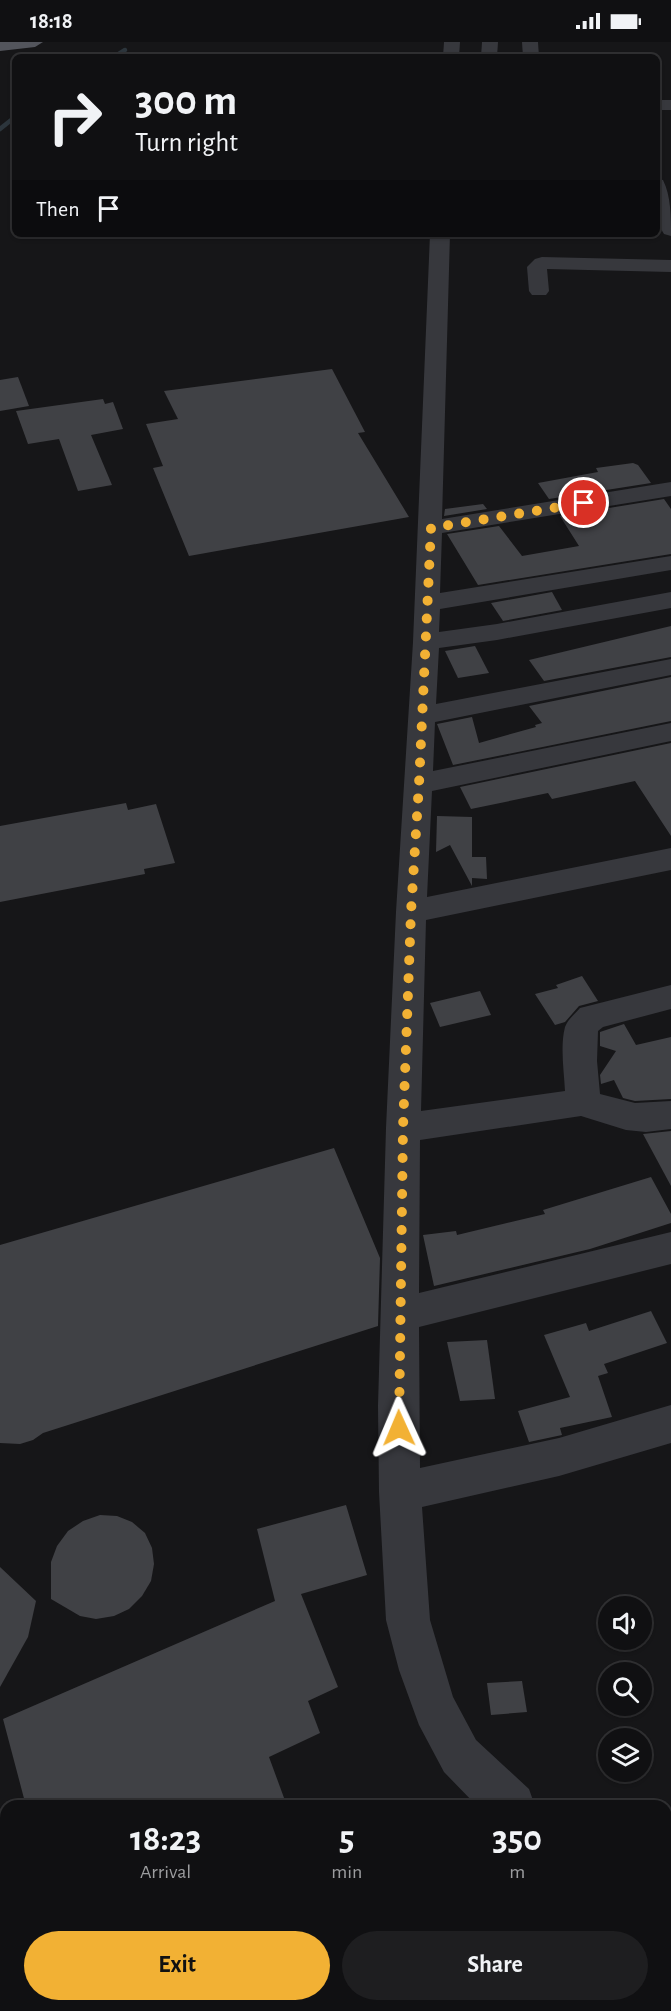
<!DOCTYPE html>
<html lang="en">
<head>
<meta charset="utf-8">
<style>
	:root { --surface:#101012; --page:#1e1e20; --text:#f1f3f6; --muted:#9c9d9f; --line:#303032; --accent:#f2b134 }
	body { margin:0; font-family:"Alegreya Sans",sans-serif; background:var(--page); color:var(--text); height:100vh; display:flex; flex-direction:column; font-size:22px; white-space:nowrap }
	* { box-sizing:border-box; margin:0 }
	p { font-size:20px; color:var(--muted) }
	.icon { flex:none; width:33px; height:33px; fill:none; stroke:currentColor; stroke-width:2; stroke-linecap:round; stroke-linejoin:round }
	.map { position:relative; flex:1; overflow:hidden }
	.sheet { position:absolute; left:0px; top:1758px; width:672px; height:212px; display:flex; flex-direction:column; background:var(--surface); border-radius:18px 18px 0 0; box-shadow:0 2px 4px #0004,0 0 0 2px var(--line) }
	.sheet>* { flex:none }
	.banner { position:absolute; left:12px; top:12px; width:648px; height:183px; border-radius:9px; box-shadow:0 2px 4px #0004,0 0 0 2px var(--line); background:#101012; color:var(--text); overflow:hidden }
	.buttons { position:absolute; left:598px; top:1554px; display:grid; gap:12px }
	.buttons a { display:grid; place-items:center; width:54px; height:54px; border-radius:50%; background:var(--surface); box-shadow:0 2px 4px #0004,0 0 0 2px var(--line); font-size:30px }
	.pin { position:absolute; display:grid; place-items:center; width:51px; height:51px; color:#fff; margin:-26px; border:3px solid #fff; border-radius:50%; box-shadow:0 2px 6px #0007 }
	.me { position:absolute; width:66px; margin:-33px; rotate:359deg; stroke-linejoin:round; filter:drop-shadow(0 0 4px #0008) }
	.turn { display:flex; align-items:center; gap:21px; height:126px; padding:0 24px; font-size:27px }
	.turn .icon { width:78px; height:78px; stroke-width:2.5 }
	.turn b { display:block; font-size:42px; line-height:51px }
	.then { display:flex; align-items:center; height:57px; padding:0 24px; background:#0003; gap:12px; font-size:22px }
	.eta { display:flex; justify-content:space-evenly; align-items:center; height:102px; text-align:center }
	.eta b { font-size:36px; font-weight:700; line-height:42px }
	.primary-button { display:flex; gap:12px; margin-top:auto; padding:12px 24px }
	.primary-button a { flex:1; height:69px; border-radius:36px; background:var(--accent); color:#111; font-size:24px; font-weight:700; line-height:69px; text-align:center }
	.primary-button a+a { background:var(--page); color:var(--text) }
	.status { display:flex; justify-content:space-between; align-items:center; height:42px; padding:0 30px; background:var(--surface); direction:ltr }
	.status svg { height:16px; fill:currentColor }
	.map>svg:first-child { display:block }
</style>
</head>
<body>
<div class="status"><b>18:18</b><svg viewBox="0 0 49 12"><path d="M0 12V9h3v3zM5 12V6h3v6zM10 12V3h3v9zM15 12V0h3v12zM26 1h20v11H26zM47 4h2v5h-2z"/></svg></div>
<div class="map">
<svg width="671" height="1969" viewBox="0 0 671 1969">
	<rect width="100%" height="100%" fill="#161618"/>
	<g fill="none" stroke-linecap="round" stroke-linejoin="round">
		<g stroke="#2c353c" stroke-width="4.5">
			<path d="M 114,15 L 125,8"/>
			<path d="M 0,87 L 15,75"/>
		</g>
	</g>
	<g fill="#404145">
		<path d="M 332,327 L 365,390 L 358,391 L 409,475 L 189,514 L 153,426 L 163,424 L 146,382 L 178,377 L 164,349 Z"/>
		<path d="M 18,335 L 29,364 L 0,369 L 0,338 Z"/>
		<path d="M 103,357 L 105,362 L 113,360 L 123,387 L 91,393 L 112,443 L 78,449 L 59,397 L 28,402 L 16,369 Z"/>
		<path d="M 633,421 L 638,423 L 651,441 L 549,457 L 538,441 L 598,430 L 596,426 Z"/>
		<path d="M 664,457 L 671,467 L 671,512 L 478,543 L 447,492 L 499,484 L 522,514 L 579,504 L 560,474 Z"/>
		<path d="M 483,462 L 487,467 L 444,474 L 445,467 Z"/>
		<path d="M 552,550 L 562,568 L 503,579 L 491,561 Z"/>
		<path d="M 671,584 L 671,615 L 544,639 L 529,618 Z"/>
		<path d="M 475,604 L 489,631 L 458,636 L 445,609 Z"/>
		<path d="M 671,635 L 671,679 L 453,723 L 437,682 L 472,675 L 479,701 L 536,685 L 535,683 L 542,681 L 529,664 Z"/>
		<path d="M 671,701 L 671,794 L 635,739 L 552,757 L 548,751 L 471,767 L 460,745 Z"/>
		<path d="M 126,761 L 128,768 L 156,762 L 175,821 L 144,827 L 145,832 L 0,860 L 0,784 Z"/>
		<path d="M 437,774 L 472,775 L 472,815 L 486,815 L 487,837 L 472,836 L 472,844 L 450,803 L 436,810 Z"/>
		<path d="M 582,934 L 598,959 L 579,964 L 565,980 L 555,983 L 535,952 L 558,946 L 556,943 Z"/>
		<path d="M 480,949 L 491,973 L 440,985 L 430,961 Z"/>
		<path d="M 624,982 L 636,1003 L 671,995 L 671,1057 L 635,1059 L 623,1056 L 614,1038 L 601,1042 L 600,1033 L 616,1009 L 600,1004 L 600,990 Z"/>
		<path d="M 671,1089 L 671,1144 L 643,1092 Z"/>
		<path d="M 334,1106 L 380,1216 L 378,1284 L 43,1391 L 33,1398 L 20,1402 L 0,1401 L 0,1203 Z"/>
		<path d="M 651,1135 L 671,1172 L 671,1181 L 590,1207 L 434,1244 L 423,1193 L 456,1189 L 457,1193 L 545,1172 L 543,1168 Z"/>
		<path d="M 651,1269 L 667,1301 L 604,1322 L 608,1331 L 598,1334 L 612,1375 L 560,1386 L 562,1393 L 529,1400 L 518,1369 L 570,1355 L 544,1293 L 586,1281 L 589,1289 Z"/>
		<path d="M 487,1298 L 495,1357 L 460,1359 L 447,1300 Z"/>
		<path d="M 346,1463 L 367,1533 L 301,1552 L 338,1645 L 308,1659 L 320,1691 L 269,1715 L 287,1764 L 26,1764 L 3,1677 L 275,1559 L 257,1487 Z"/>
		<path d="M 100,1473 L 117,1474 L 132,1480 L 145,1491 L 152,1506 L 154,1522 L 151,1539 L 142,1554 L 129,1567 L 114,1574 L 96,1577 L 80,1574 L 51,1557 L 51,1520 L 57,1504 L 68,1489 L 83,1479 Z"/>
		<path d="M 0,1525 L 36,1559 L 28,1595 L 0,1645 Z"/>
		<path d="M 522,1639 L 527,1670 L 491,1673 L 487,1641 Z"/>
	</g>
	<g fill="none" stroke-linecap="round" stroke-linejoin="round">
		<g fill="#37383d" fill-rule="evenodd">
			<path d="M 444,0 L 460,0 L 459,15 L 443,15 Z"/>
			<path d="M 482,0 L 498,0 L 497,15 L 481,15 Z"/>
			<path d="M 522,0 L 538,0 L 539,15 L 523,15 Z"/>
			<rect x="657" y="58" width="14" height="10"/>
			<path d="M 657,137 L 663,138 C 671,154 671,175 671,194 L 664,192 C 654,176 657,155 657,137 Z"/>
			<path d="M 430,192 L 450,192 L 442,477 L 671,440 L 671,454 L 442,491 L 440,551 L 671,514 L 671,528 L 440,567 L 439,590 L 497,582 L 671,550 L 671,566 L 497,598 L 439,606 L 436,662 L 671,617 L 671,633 L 435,680 L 433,729 L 671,681 L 671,699 L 432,749 L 427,855 L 671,806 L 671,828 L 426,878 L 421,1069 L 565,1049 C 564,1029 560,1004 565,985 C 568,977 575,972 580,966 L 671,943 L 671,967 L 603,985 L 598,989 L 597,1019 L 600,1052 L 635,1061 L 671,1059 L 671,1087 L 646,1090 L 626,1088 L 581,1074 L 420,1098 L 419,1251 L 671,1190 L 671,1222 L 419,1285 L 420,1426 L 559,1396 L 671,1363 L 671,1401 L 559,1434 L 422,1465 L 430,1578 L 453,1655 L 476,1698 L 529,1747 L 535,1764 L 477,1764 L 444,1730 L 419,1683 L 399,1628 L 386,1578 L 379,1450 L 378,1364 L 386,1086 L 396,870 L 413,600 Z"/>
			<path d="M 542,215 L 671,218 L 671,230 L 547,227 L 549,249 L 546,253 L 532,253 L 529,249 L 527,225 L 535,217 Z"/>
			<path d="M 671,1782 L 671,1879 L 666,1877 L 666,1784 Z"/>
			<path d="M 443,1964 L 493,1964 L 494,1969 L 444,1969 Z"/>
		</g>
		<path fill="#53555c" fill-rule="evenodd" d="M 0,0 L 43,0 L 35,5 L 0,9 Z"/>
	</g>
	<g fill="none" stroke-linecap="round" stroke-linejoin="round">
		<path stroke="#f2b134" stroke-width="10" stroke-dasharray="0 18" d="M 399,1386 L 403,1086 L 411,870 L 419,742 L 431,486 L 584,461"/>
	</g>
</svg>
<div class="buttons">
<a><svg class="icon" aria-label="sound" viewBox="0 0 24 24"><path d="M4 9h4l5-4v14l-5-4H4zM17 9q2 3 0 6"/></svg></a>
<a><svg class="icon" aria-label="search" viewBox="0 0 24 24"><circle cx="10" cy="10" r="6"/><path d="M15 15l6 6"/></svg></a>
<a><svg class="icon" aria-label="layers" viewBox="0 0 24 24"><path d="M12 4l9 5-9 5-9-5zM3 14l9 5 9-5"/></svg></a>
</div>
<div class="pin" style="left:584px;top:461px;background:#d93025"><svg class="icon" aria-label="arrive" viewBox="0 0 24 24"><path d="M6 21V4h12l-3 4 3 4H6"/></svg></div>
<svg class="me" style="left:399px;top:1386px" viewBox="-20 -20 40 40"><path d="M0-17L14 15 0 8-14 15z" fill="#f2b134" stroke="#fff" stroke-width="4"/></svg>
<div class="banner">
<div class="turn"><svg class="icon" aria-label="right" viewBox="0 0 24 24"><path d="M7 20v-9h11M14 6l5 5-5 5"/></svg><div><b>300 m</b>Turn right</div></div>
<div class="then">Then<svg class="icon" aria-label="arrive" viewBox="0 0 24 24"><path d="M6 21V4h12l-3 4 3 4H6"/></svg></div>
</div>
<section class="sheet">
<div class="eta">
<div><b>18:23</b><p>Arrival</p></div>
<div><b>5</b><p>min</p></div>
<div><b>350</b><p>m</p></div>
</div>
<div class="primary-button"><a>Exit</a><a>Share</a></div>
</section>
</div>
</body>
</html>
